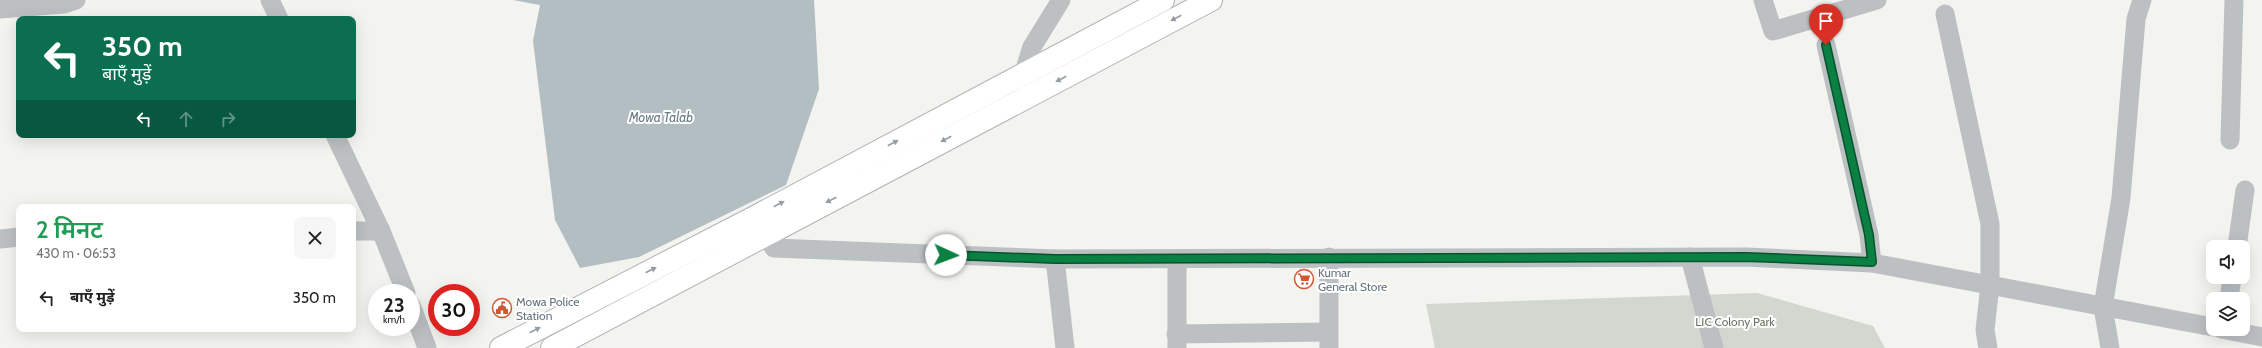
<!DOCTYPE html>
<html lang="hi">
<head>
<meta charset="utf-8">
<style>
	:root { --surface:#fff; --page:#f6f6f6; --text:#222; --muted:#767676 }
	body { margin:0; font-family:Cabin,"Noto Sans Devanagari",sans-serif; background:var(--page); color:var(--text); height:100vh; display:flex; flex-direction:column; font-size:15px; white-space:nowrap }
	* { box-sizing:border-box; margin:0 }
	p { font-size:13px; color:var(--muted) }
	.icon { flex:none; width:22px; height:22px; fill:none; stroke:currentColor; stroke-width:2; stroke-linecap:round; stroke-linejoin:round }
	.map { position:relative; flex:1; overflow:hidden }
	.sheet { position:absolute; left:16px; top:204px; width:340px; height:128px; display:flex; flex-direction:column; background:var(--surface); border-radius:8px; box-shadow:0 4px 16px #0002 }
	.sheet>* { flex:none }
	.banner { position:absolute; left:16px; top:16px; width:340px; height:122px; border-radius:8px; box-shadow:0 4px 16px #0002; background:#0b6e4f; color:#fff; overflow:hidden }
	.tools { position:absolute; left:2206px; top:240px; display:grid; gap:8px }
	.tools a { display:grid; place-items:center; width:44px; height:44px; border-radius:8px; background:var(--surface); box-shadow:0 4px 16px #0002; font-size:20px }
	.speed { position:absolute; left:368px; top:284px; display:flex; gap:8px; font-size:20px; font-weight:700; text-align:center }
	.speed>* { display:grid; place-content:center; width:52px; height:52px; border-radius:50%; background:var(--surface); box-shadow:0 4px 16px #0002; line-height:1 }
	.speed small { font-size:10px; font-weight:400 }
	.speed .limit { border:6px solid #d22; background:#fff; color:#111 }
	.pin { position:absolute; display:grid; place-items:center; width:34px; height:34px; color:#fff; margin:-41px -17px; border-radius:50% 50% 50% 0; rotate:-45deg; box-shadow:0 0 4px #0007 }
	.pin .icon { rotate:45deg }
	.me { position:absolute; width:44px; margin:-22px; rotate:92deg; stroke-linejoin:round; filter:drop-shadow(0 0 3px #0008) }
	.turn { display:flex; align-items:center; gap:14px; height:84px; padding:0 20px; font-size:18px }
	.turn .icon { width:52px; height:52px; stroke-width:2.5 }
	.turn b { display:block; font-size:28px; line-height:34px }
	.lanes { display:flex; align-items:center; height:38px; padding:0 20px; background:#0003; justify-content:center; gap:20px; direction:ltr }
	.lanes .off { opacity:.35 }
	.round { display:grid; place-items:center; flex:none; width:42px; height:42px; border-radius:8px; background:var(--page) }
	.headline { display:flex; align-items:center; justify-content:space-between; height:68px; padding:0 20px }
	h1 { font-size:24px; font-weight:600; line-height:30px; color:#1e9e55 }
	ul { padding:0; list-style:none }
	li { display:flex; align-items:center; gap:12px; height:52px; padding:0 20px }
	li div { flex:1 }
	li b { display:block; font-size:15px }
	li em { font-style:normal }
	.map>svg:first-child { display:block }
</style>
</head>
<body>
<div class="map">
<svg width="2262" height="348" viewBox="0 0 2262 348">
	<rect width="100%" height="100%" fill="#f3f3ef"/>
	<path fill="#d2d8cf" d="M 1757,293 L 1873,326 L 1885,348 L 1435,348 L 1426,304 Z"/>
	<path fill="#b3bec2" d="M 513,0 L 814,0 L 819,89 L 786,185 L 639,257 L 580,268 L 555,220 L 533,41 L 540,5 Z"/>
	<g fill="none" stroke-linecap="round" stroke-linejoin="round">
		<defs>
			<g id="highway">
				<path d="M 501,348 L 755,217 L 1163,0"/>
				<path d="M 552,348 L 1211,0"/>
			</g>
		</defs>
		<use href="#highway" stroke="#afb3b5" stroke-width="24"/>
		<g stroke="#bcc0c3" stroke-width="19">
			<path d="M 270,0 L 279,19"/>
			<path d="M 1763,0 L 1773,31 L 1877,0"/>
			<path d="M 0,9 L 64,4 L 76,0"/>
			<path d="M 1945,14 L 1990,224 L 1990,285 L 1985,330 L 1988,348"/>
			<path d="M 1826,45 L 1869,235 L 1872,263"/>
			<path d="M 1023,75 L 1032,47 L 1061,0"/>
			<path d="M 335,135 L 381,231 L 406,293"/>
			<path d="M 2230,140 L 2234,0"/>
			<path d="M 759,223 L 774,248 L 1055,259 L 1746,257 L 1872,263 L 2213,327"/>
			<path d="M 353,231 L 381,231"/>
			<path d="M 0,239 L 19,237"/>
			<path d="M 2237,247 L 2245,190"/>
			<path d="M 1329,257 L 1329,348"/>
			<path d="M 1690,257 L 1714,348"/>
			<path d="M 1055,259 L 1065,348"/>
			<path d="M 1177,259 L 1177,348"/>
			<path d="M 2229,299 L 2232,277"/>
			<path d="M 411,305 L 427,348"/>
			<path d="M 2221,329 L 2262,337"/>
			<path d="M 1176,334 L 1328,332"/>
			<path d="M 2110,348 L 2103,307 L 2121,198 L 2136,19 L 2142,0"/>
		</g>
		<use href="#highway" stroke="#fff" stroke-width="22"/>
	</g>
	<defs><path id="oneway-solid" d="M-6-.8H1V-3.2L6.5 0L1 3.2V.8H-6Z"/></defs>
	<g fill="#939da5">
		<use href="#oneway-solid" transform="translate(1176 18) rotate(152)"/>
		<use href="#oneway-solid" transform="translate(1061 79) rotate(152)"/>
		<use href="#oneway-solid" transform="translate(946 139) rotate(152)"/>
		<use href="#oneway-solid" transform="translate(893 143) rotate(-28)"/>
		<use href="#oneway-solid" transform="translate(831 200) rotate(152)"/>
		<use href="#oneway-solid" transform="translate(779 204) rotate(-28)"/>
		<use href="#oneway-solid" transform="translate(651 270) rotate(-27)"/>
		<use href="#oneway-solid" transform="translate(535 330) rotate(-27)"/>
	</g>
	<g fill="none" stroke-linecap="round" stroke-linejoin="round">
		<defs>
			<path id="route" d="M 946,255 L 1055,259 L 1746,257 L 1872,262 L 1869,235 L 1826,45"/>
		</defs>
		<use href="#route" stroke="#07532c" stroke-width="10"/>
		<use href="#route" stroke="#0b8043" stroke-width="7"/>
	</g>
	<defs>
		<symbol id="supermarket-ring" viewBox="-11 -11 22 22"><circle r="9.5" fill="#fff" stroke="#d25631" stroke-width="1.5"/><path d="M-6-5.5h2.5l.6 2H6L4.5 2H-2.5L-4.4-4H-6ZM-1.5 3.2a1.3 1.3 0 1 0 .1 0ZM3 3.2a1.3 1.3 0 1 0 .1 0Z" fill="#d25631"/></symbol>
		<symbol id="civic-ring" viewBox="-11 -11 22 22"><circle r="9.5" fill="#fff" stroke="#d25631" stroke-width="1.5"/><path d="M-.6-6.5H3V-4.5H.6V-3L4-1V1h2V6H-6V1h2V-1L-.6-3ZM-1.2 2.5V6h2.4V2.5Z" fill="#d25631"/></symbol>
	</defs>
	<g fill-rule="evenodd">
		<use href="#supermarket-ring" x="1293" y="268" width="22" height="22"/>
		<use href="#civic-ring" x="491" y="297" width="22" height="22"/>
	</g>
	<g text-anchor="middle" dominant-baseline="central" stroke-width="4" stroke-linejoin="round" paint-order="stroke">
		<g font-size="12" fill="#65737e" stroke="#fff" text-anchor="start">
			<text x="1318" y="272">Kumar<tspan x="1318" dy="14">General Store</tspan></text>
			<text x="516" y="301">Mowa Police<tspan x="516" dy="14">Station</tspan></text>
		</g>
		<g font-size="12" fill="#677663" stroke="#fff">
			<text x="1735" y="321">LIC Colony Park</text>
		</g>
		<g font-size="13" font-style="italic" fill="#657a82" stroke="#fff">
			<text x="661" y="117">Mowa Talab</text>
		</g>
	</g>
</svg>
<div class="tools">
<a><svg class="icon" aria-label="sound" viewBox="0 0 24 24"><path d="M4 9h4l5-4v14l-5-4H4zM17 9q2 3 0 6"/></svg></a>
<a><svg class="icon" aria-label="layers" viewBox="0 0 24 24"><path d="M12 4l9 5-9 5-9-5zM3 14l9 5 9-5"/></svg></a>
</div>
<div class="speed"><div>23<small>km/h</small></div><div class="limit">30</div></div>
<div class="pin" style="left:1826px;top:45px;background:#d93025"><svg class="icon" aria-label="arrive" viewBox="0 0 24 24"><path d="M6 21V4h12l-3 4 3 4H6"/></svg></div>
<svg class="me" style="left:946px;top:255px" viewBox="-20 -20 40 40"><circle r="19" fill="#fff"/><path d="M0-13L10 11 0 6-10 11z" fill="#0b8043"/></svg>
<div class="banner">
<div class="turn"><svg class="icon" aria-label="left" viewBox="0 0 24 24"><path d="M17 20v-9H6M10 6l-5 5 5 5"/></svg><div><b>350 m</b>बाएँ मुड़ें</div></div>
<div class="lanes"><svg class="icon" aria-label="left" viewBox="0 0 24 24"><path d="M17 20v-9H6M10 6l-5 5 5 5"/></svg><svg class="icon off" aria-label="ahead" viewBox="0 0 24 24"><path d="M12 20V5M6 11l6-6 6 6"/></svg><svg class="icon off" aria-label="right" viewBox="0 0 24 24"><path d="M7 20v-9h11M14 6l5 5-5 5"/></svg></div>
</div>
<section class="sheet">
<div class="headline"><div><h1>2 मिनट</h1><p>430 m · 06:53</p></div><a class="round"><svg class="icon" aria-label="close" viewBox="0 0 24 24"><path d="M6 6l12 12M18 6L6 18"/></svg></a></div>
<ul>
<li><svg class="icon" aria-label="left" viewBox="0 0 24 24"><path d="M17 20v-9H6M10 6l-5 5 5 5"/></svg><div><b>बाएँ मुड़ें</b></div><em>350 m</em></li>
</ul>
</section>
</div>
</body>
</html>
